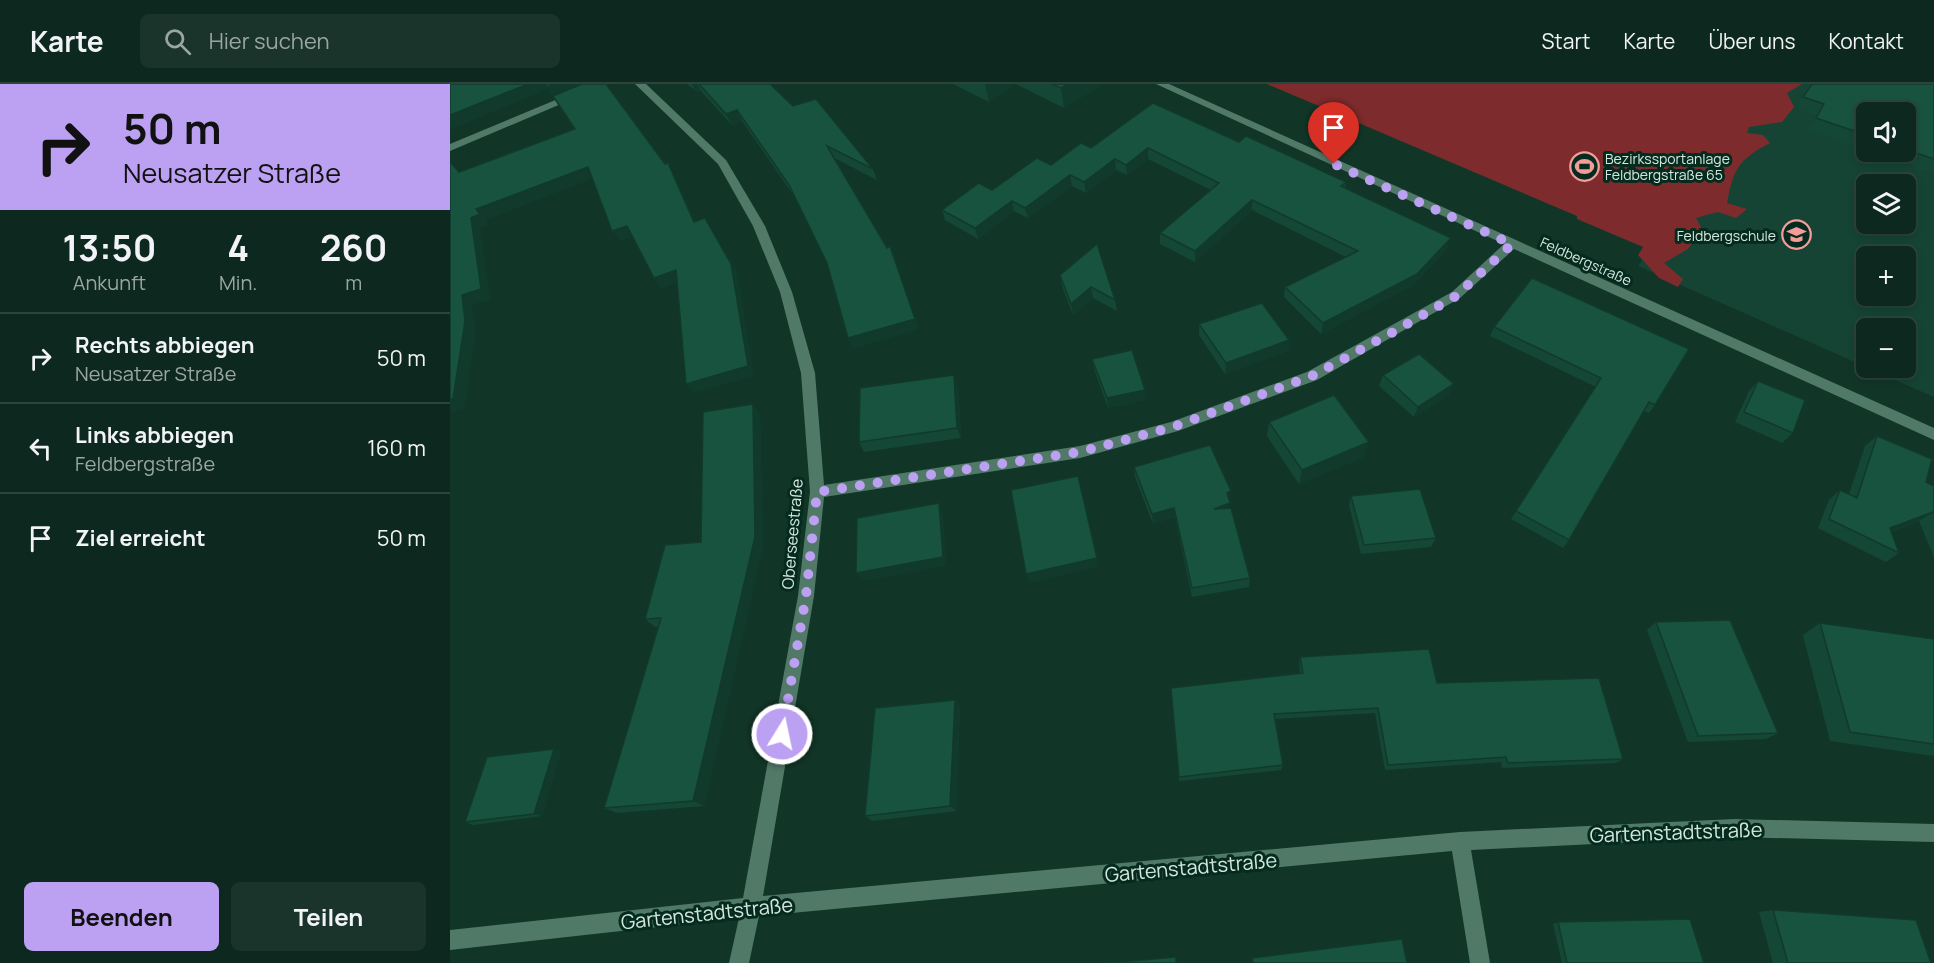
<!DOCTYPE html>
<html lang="de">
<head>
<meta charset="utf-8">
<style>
	:root { --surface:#0d281e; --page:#1b342b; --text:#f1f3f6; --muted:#9aa6a4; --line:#2d443c; --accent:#bca0f2 }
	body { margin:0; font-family:Manrope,sans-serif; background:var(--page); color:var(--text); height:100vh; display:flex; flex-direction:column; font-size:22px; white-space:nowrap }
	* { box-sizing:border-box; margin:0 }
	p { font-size:20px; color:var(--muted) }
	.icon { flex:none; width:33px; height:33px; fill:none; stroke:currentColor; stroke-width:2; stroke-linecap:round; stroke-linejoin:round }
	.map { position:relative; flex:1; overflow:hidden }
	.details { display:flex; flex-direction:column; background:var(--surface); width:450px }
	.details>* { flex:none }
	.banner { background:#bca0f2; color:#111; overflow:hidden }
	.buttons { position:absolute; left:1406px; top:18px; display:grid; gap:12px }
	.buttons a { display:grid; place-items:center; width:60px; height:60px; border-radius:9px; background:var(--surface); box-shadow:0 3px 9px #0003,0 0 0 2px var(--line); font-size:30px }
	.pin { position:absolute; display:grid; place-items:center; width:51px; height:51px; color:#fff; margin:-62px -26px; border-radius:50% 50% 50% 0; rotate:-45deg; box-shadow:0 0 6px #0007 }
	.pin .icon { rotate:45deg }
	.me { position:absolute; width:66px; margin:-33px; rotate:10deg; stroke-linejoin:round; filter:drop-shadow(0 0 4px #0008) }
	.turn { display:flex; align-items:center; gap:21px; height:126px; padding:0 24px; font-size:27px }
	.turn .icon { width:78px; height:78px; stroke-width:2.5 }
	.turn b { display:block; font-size:42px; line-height:51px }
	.eta { display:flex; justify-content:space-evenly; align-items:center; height:102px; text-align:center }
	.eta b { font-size:36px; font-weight:700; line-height:42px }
	.primary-button { display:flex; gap:12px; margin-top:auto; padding:12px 24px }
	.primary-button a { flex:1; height:69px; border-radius:9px; background:var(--accent); color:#111; font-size:24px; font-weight:700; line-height:69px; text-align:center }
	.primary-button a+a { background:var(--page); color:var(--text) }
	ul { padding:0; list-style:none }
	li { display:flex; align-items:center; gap:18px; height:90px; padding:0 24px; border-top:2px solid var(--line) }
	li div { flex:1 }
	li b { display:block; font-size:22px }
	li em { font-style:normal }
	header { display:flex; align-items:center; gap:36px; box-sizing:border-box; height:84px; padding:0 30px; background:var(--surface); border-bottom:2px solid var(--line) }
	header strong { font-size:28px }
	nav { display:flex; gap:33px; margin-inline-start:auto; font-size:21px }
	.search { width:420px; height:54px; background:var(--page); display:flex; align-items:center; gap:15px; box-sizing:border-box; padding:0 21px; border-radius:9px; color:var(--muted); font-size:22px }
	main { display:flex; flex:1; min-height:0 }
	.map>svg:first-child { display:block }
</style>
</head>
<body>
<header>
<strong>Karte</strong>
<div class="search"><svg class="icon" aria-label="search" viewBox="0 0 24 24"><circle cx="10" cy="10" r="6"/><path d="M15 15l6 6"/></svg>Hier suchen</div>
<nav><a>Start</a><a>Karte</a><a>Über uns</a><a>Kontakt</a></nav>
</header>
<main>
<section class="details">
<div class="banner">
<div class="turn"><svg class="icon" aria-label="right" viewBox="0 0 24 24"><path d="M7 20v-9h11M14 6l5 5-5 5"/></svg><div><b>50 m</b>Neusatzer Straße</div></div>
</div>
<div class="eta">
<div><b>13:50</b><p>Ankunft</p></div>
<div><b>4</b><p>Min.</p></div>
<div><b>260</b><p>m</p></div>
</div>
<ul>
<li><svg class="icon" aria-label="right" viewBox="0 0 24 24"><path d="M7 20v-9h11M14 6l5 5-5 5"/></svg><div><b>Rechts abbiegen</b><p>Neusatzer Straße</p></div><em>50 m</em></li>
<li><svg class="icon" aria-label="left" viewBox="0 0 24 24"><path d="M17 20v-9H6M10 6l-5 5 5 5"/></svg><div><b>Links abbiegen</b><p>Feldbergstraße</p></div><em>160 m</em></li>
<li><svg class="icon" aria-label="arrive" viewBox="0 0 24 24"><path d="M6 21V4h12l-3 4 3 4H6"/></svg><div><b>Ziel erreicht</b></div><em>50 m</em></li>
</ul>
<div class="primary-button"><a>Beenden</a><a>Teilen</a></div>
</section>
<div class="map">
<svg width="1484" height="879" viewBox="0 0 1484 879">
	<rect width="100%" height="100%" fill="#113628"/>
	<path fill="#154434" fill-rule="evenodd" d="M 1316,0 L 1484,0 L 1484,313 L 1417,284 L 1455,284 L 1455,244 L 1416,244 L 1416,283 L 1188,182 ZM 1416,28 L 1455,28 L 1455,68 L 1416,68 ZM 1416,100 L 1455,100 L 1455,140 L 1416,140 ZM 1416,172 L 1455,172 L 1455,212 L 1416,212 Z"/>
	<path fill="#7e2b2d" d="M 817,0 L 1352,0 L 1337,9 L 1344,23 L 1332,38 L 1299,43 L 1297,49 L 1313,51 L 1320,59 C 1288,76 1284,84 1277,119 L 1297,125 L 1286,134 L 1268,128 L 1246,134 L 1252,145 L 1238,165 L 1214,179 L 1233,195 L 1228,203 L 1209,194 L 1188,171 L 1193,163 L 1127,135 L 1127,132 Z"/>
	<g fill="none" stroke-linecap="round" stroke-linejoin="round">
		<g fill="#517968" fill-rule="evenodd">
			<path d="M 144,0 L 158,0 L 0,67 L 0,60 Z"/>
			<path d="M 185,0 L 196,0 L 276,76 L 315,142 L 342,208 L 365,289 L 374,401 L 630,362 L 721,338 L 857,288 L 1002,208 L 1054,160 L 706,0 L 719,0 L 1484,344 L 1484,356 L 1064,165 L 1010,214 L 867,296 L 728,347 L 630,374 L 374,413 L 364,512 L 313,812 L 1010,748 L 1284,735 L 1484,740 L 1484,758 L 1284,753 L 1021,766 L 1040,879 L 1020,879 L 1002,767 L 309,832 L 299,879 L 279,879 L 289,834 L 0,866 L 0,846 L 293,814 L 348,512 L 360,408 L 351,289 L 330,208 L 303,142 L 268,80 Z"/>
		</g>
	</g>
	<g fill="#154736">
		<path d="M 237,0 L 320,0 L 343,22 L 423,85 L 427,96 L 384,74 L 437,164 L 444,173 L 469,245 L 403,264 L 398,254 L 377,180 L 344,112 L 292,37 L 282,41 L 250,6 L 246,7 Z"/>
		<path d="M 503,0 L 651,0 L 651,1 L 614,24 L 566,0 L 539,18 Z"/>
		<path d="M 1362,0 L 1484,0 L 1484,90 L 1422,68 L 1455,68 L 1455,28 L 1416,28 L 1416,66 L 1358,45 L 1367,32 L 1346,24 Z"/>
		<path d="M 789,58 L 896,98 L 895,104 L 997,165 L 963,201 L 871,250 L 834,213 L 835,203 L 896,173 L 802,126 L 745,178 L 710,160 L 710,149 L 761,106 L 698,75 L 677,91 L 666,86 L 636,109 L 622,102 L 578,134 L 564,127 L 528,155 L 495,136 L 492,126 L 542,106 L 641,64 Z"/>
		<path d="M 647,160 L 665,216 L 667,227 L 643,214 L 623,231 L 612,202 L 610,191 Z"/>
		<path d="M 1082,194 L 1205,321 L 1199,329 L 1194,327 L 1119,456 L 1113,464 L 1061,435 L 1146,303 L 1040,252 L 1044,243 Z"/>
		<path d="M 749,240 L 839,256 L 838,267 L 775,290 L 749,251 Z"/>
		<path d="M 642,275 L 696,316 L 658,324 L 644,285 Z"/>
		<path d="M 933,291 L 999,311 L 964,333 L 929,302 Z"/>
		<path d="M 1308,297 L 1343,349 L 1332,359 L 1285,338 L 1299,307 Z"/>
		<path d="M 508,301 L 511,354 L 414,368 L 409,358 Z"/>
		<path d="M 310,330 L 313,462 L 254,722 L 167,729 L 154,724 L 208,543 L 205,543 L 195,535 L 251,458 Z"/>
		<path d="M 819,338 L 914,373 L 849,400 L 817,352 Z"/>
		<path d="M 1427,352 L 1476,398 L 1484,402 L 1484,473 L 1469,437 L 1442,448 L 1449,469 L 1436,478 L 1368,444 L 1379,416 L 1390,406 L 1399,410 L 1415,362 Z"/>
		<path d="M 684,383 L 780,417 L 779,417 L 779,424 L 800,494 L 799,503 L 742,513 L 725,433 L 703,440 L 685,393 Z"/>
		<path d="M 901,412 L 986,454 L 981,463 L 911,470 L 899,421 Z"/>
		<path d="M 1206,538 L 1328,649 L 1316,655 L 1238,658 L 1197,546 Z"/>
		<path d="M 1370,539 L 1484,555 L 1484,672 L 1380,657 L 1353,551 Z"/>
		<path d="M 850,573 L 987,599 L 1173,675 L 1166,679 L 1052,684 L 1051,678 L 935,686 L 925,629 L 825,635 L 833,681 L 831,686 L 729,697 L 721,604 L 850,590 L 849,579 Z"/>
		<path d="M 505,616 L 510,622 L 506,727 L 422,737 L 415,732 Z"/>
		<path d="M 104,665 L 111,668 L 92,732 L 23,741 L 15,738 Z"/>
		<path d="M 1323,826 L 1481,879 L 1323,879 L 1309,828 Z"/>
		<path d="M 1108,838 L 1254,879 L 1112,879 L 1103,840 Z"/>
	</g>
	<g fill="#113a2c">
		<path d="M 78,0 L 138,0 L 104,14 L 98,5 L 0,46 L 0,31 Z"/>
		<path d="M 242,0 L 247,0 L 250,6 L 246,7 Z"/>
		<path d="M 535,0 L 566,0 L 539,18 Z"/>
		<path d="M 618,0 L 651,0 L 651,1 L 614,24 L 611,4 Z"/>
		<path d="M 287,26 L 292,37 L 282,41 L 276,30 Z"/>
		<path d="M 698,64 L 698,75 L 677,91 L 676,81 Z"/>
		<path d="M 665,75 L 666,86 L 636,109 L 634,98 Z"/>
		<path d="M 218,79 L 224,90 L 250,149 L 244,138 Z"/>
		<path d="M 138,83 L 145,94 L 36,136 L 39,141 L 30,144 L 41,215 L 22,221 L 26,247 L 15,325 L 0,328 L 0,316 L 21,134 L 26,125 Z"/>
		<path d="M 620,91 L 622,102 L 578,134 L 575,124 Z"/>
		<path d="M 802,116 L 802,126 L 745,178 L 745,167 Z"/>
		<path d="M 562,117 L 564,127 L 528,155 L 525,144 Z"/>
		<path d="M 255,134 L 288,190 L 304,292 L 244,309 L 236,300 Z"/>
		<path d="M 177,142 L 185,152 L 170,157 L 162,147 Z"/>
		<path d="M 1001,154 L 997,165 L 963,201 L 871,250 L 873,239 Z"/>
		<path d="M 444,173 L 469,245 L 403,264 L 398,254 Z"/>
		<path d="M 226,186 L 233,196 L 211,205 L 204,194 Z"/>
		<path d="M 641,203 L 643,214 L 623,231 L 621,220 Z"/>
		<path d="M 839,256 L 838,267 L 775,290 L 776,279 Z"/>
		<path d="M 504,291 L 508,301 L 511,354 L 507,344 Z"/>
		<path d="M 1004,300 L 999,311 L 964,333 L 968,323 Z"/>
		<path d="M 695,306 L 696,316 L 658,324 L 657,314 Z"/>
		<path d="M 303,320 L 310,330 L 313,462 L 254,722 L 243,717 Z"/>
		<path d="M 919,358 L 914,373 L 849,400 L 852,386 Z"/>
		<path d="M 781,407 L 780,417 L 776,418 L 777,409 Z"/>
		<path d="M 489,419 L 493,429 L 497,482 L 413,497 L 406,489 Z"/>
		<path d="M 780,419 L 779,428 L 764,425 Z"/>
		<path d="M 724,424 L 725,433 L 703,440 L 702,430 Z"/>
		<path d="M 1483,428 L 1469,437 L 1428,453 L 1440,444 Z"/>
		<path d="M 647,474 L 649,483 L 579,499 L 576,490 Z"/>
		<path d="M 505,616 L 510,622 L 506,727 L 500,722 Z"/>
		<path d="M 104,665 L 111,668 L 92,732 L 84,730 Z"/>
	</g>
	<g fill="#18533f" stroke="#113a2c" stroke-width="1.5">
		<path d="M 0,0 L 78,0 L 0,31 Z"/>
		<path d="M 95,0 L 105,0 L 97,3 Z"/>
		<path d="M 132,0 L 156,0 L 215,80 L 218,79 L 244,138 L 255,134 L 281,180 L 298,282 L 236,300 L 226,186 L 204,194 L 177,142 L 162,147 L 138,83 L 26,125 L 30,130 L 21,134 L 31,205 L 12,211 L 15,237 L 3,315 L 0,316 L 0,78 L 9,88 L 125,45 L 103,12 Z"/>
		<path d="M 249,0 L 320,0 L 343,22 L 366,15 L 423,85 L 377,62 L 437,164 L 440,162 L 465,235 L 398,254 L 377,179 L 339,101 L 287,26 L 276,30 Z"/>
		<path d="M 602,0 L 618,0 L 611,4 Z"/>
		<path d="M 1362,0 L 1484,0 L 1484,75 L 1455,65 L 1455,28 L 1416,28 L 1416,51 L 1366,34 L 1374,20 L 1353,13 Z"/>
		<path d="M 703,19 L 789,58 L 796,52 L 896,98 L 891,102 L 1001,154 L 967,190 L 873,239 L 835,203 L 908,167 L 802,116 L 745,167 L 710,149 L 769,99 L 698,64 L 676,81 L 665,75 L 634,98 L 620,91 L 575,124 L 562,117 L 525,144 L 492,126 L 529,99 L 542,106 L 587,74 L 601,81 L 631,59 L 641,64 Z"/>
		<path d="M 647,160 L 665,216 L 641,203 L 621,220 L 610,191 Z"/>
		<path d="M 1082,194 L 1239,265 L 1205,321 L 1199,318 L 1119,456 L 1066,427 L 1151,294 L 1044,243 Z"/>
		<path d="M 812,219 L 839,256 L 776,279 L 749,240 Z"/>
		<path d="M 682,266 L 695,306 L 657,314 L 642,275 Z"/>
		<path d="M 969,270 L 1004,300 L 968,323 L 933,291 Z"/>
		<path d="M 504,291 L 507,344 L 409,358 L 410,304 Z"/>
		<path d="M 1308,297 L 1355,316 L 1343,349 L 1294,328 Z"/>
		<path d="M 884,311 L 919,358 L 852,386 L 819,338 Z"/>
		<path d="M 303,320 L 305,453 L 243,717 L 154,724 L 211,534 L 195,535 L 215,461 L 251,458 L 253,328 Z"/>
		<path d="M 1427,352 L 1482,375 L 1476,398 L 1484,402 L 1484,431 L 1483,428 L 1440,444 L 1449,469 L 1379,435 L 1390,406 L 1407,414 Z"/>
		<path d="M 760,361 L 781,407 L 777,409 L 780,419 L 764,425 L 781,424 L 800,494 L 742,504 L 724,424 L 702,430 L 684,383 Z"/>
		<path d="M 628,392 L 647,474 L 576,490 L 561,406 Z"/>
		<path d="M 970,405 L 986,454 L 914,461 L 901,412 Z"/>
		<path d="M 489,419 L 493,473 L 406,489 L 407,434 Z"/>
		<path d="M 1280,536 L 1328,649 L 1248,652 L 1206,538 Z"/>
		<path d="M 1370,539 L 1484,555 L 1484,660 L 1400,648 Z"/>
		<path d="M 979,565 L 987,599 L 1149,594 L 1173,675 L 1058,679 L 1056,673 L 938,681 L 928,624 L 824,630 L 833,681 L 729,693 L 721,604 L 853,589 L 850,573 Z"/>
		<path d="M 505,616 L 500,722 L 415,732 L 425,624 Z"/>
		<path d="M 104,665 L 84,730 L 15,738 L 37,673 Z"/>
		<path d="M 1323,826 L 1466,836 L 1481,879 L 1338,879 Z"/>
		<path d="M 1240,835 L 1254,879 L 1117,879 L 1108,838 Z"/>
		<path d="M 952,855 L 957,879 L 803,879 L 802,874 Z"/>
		<path d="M 726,873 L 726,879 L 659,879 Z"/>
	</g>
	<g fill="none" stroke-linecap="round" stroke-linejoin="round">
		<path stroke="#bca0f2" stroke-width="10" stroke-dasharray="0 18" d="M 332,650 L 356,512 L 367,408 L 630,368 L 723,343 L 862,292 L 945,247 L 1006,212 L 1062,160 L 884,80"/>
	</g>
	<defs>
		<symbol id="stadium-ring" viewBox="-11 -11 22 22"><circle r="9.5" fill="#052b1f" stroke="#f59b98" stroke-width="1.5"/><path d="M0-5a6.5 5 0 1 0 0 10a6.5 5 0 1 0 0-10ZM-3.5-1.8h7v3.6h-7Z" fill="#f59b98"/></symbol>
		<symbol id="school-ring" viewBox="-11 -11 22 22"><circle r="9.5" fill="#052b1f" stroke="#f59b98" stroke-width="1.5"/><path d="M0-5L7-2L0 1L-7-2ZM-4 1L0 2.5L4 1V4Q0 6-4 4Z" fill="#f59b98"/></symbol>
	</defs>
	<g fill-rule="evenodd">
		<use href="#stadium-ring" x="1118" y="66" width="33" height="33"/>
		<use href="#school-ring" x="1330" y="134" width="33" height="33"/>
	</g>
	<g text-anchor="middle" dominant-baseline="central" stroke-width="6" stroke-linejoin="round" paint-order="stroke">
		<g font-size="14" fill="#d4e7de" stroke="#052b1f" text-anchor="start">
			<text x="1155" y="74">Bezirkssportanlage<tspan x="1155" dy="16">Feldbergstraße 65</tspan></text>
			<text x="1326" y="151" text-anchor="end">Feldbergschule</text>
		</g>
		<g font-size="14" fill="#d4e7de" stroke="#052b1f">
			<text transform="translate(1136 177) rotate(24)">Feldbergstraße</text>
		</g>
		<g font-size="16" fill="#d4e7de" stroke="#052b1f">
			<text transform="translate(342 450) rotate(-85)">Oberseestraße</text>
		</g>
		<g font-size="20" fill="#d4e7de" stroke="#052b1f">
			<text transform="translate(1226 748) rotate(-2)">Gartenstadtstraße</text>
			<text transform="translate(741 783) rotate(-5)">Gartenstadtstraße</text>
			<text transform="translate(257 829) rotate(-6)">Gartenstadtstraße</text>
		</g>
	</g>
</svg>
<div class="buttons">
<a><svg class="icon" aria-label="sound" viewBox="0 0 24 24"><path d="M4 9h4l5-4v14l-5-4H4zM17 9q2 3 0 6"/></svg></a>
<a><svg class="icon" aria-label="layers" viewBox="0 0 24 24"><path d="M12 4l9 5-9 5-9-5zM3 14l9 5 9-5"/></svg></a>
<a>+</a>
<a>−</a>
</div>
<div class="pin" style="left:884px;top:80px;background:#d93025"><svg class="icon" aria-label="arrive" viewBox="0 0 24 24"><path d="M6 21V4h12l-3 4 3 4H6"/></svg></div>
<svg class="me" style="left:332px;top:650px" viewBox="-20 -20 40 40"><circle r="17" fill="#bca0f2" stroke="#fff" stroke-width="3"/><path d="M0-11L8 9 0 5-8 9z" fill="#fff"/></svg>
</div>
</main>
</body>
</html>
